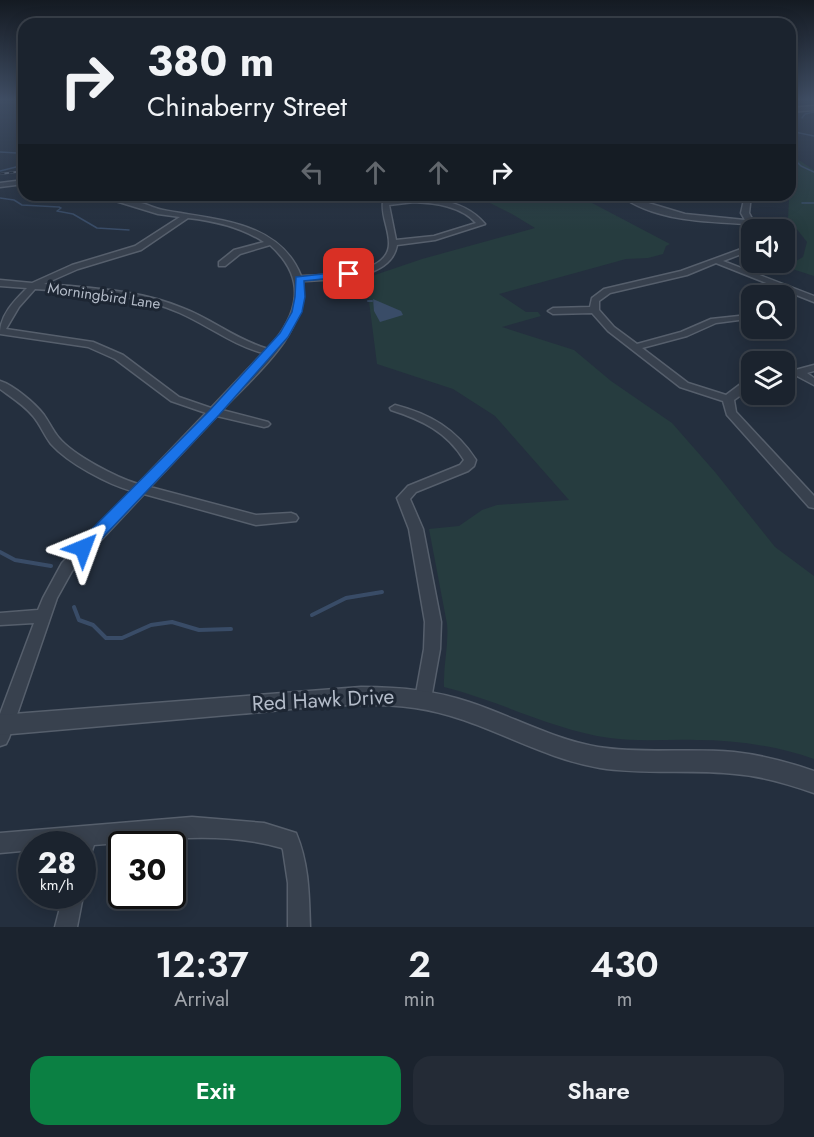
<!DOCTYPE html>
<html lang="en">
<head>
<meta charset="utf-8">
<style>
	:root { --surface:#1b232e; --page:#242b36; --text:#f1f3f6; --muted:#a0a4aa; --line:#39404a; --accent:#0b8043 }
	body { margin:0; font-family:Jost,sans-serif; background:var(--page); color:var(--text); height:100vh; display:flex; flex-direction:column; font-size:22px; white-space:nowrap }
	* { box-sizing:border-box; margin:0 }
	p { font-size:20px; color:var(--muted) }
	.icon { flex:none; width:33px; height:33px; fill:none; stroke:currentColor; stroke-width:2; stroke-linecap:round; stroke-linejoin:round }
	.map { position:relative; height:927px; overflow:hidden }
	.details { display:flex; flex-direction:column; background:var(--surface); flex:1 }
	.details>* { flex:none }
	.banner { position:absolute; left:18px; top:18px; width:778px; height:183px; border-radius:18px; box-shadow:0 3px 15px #0003,0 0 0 2px var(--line); background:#1b232e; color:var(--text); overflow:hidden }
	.buttons { position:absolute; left:741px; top:219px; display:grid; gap:12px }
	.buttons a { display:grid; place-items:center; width:54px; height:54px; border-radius:12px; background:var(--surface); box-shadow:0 3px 15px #0003,0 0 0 2px var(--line); font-size:30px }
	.speed { position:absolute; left:18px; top:831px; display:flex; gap:12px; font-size:30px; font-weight:700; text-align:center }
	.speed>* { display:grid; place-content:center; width:78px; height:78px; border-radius:50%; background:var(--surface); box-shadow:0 3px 15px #0003,0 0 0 2px var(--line); line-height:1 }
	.speed small { font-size:15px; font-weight:400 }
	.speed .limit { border:3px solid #111; border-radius:9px; background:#fff; color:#111 }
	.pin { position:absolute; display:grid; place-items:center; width:51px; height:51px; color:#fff; margin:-26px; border-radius:12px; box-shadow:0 3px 9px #0006 }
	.me { position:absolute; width:66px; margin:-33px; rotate:44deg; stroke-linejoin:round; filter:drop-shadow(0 0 4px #0008) }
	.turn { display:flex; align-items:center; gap:21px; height:126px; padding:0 30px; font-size:27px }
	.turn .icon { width:78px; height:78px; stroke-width:2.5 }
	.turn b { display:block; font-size:42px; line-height:51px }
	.lanes { display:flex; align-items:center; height:57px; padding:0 30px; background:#0003; justify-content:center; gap:30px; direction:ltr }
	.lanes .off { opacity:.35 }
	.eta { display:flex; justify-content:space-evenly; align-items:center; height:102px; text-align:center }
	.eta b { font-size:36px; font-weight:600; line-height:42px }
	.primary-button { display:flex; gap:12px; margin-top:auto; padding:12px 30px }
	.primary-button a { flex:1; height:69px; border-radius:18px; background:var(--accent); color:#fff; font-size:24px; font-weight:600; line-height:69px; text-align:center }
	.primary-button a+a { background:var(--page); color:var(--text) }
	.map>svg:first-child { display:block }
</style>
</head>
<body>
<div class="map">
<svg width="814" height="927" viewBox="0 0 814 927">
	<rect width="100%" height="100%" fill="#242f3e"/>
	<g fill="#263c3f">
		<path d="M 791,155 L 814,170 L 814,276 L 786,267 L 803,257 L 807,242 L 788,218 L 789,199 L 784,195 L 790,195 Z"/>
		<path d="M 474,195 L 577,195 L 670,244 L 666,246 L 663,254 L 648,258 L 626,259 L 499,294 L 526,312 L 538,312 L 541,316 L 502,327 L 574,350 L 611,381 L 672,423 L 715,472 L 775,547 L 814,576 L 814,759 C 778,746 735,740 697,740 C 668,739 639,742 610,738 C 553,730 500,701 444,687 C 443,666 449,645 447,624 L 429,529 L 459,526 L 482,510 L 497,505 L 569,500 L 495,416 L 453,389 L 377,364 L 366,278 L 422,259 L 535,228 L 512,214 Z"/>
	</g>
	<path fill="#394c67" d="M 373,299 L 401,311 L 403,315 L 380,322 L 374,311 Z"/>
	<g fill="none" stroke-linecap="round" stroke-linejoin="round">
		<g stroke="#394c67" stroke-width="1.5">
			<path d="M 802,118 L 805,114 L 814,112"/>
			<path d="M 790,131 L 814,136"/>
			<path d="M 0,152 L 17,153 L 24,147"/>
			<path d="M 790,155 L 801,166 L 814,172"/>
			<path d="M 0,171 L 20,166 L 18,163 L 24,160"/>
			<path d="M 0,198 L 14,200 L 22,205 L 59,207 L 61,208 L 57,211 L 73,214 L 97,228 L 129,230"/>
			<path d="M 802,203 L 814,203"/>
		</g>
		<path stroke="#394c67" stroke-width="2" d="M 368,301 L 372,301"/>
		<g stroke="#394c67" stroke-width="4">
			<path d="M 0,552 L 15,560 L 51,566"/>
			<path d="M 74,607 L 79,620 L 93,625 L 106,638 L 122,638 L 151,625 L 172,622 L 199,630 L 231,629"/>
			<path d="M 312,615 L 346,598 L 382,592"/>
		</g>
		<defs>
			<g id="minor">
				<path d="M 96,195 C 110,195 127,198 141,203 C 149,205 156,209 163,210 C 214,220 279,220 301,276 C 324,275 390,276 389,243 C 389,229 381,215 383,202 C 416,196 461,195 485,224 L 435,240 L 397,245 C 391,281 332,279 303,281 C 307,334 255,375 222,410 L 268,422 L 270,424 L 268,426 L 264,427 L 217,416 L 150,487 L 256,515 L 291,513 L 296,515 L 298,518 L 296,521 L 256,525 L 144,494 L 72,571 L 57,598 L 9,738 L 6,744 L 0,746 L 0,714 L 34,623 L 0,625 L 0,613 L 38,610 L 43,598 L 62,563 L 132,491 C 107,484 68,463 51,444 C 44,435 40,424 33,416 C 24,405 11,397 0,389 L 0,381 C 13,385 35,403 44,415 C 49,422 53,431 59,438 C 73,455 117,478 138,484 L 206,413 L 171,401 L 115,359 L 88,347 L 0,334 C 0,315 14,301 27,288 L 0,286 L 0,280 L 32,283 L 72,265 L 135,246 L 180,217 L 158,214 ZM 414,202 C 435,203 461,206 476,223 L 434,236 L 396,240 L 389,205 ZM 188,218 C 215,221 241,227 264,242 L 234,250 L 219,262 L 219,266 L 225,266 L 240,254 L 270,245 C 308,279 299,314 268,349 C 237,340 213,320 185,309 C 141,290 91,288 44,284 L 78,269 L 141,250 ZM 35,289 C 83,292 136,293 180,313 C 209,326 233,345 263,353 L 211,408 L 179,397 L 123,355 L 93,342 L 6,329 L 19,307 Z"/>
				<path d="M 620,195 C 627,195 632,199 639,200 C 648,200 663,195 674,195 L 645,202 L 685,214 L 745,220 L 741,213 L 745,195 L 751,195 L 749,213 L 758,230 L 752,230 L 748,224 C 706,222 654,221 620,195 Z"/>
				<path d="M 752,245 L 752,250 L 723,261 L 814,296 L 814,302 L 716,263 L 687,275 L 610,293 L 599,301 L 599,310 L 614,327 L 637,344 L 681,332 L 711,319 L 739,316 L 739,320 L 716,323 L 687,336 L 642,348 L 688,383 L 726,395 L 742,383 L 752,381 L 752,387 L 734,400 L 736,412 L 814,496 L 814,508 L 809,507 L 727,415 L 723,401 L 680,387 L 608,331 L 592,313 L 553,314 L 548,311 L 553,308 L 590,307 L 592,298 L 604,289 L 681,271 Z"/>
				<path d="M 814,365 L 814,371 L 807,373 L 814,378 L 814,385 L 797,376 L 784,379 L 784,373 Z"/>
				<path d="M 395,405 C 430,414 456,429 476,460 L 474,466 L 468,471 L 416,492 L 410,499 L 423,529 L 441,622 L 440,649 L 431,699 L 429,704 L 423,706 L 417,704 L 415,699 L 424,649 L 425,622 L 409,529 L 397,498 L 408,486 L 460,465 L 464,460 C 447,432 422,420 391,410 L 390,408 Z"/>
				<path d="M 192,817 L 264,823 L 296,833 C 309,864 309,894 310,927 L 288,927 L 288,883 L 283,850 L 282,848 C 221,830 156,840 94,845 L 89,859 L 82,862 L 82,844 L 32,844 L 32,850 L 0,853 L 0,833 Z"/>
				<path d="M 82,894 L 83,896 L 77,927 L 55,927 L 63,896 Z"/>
			</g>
			<g id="tertiary">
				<path d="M 814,106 L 814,110 L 790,112 L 790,108 Z"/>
				<path d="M 24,180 L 24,184 L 0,187 L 0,183 Z"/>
				<path d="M 361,687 C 398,687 434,690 469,702 C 512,716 552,739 598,747 C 643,754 689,748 734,752 C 761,755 788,762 814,771 L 814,793 C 788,784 762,776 735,774 C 690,769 645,775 600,768 C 535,757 480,717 415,708 C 357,700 297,709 239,714 C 159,721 80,728 0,735 L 0,715 Z"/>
			</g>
		</defs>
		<use href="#minor" stroke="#565f6c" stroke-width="3"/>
		<use href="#tertiary" stroke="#565f6c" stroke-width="3"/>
		<use href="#minor" fill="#38414e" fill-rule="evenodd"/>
		<use href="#tertiary" fill="#38414e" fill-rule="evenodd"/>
		<defs>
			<path id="rail" d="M 0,174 L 24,171"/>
		</defs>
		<use href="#rail" stroke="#5a6575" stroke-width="2"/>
		<use href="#rail" stroke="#1d2633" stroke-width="1.5" stroke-dasharray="4.5" stroke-linecap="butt"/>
	</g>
	<linearGradient id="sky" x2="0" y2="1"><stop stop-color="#141a22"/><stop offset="0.43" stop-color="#3f4d63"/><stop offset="1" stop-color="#3f4d63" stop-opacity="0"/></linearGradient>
	<rect width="814" height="230" fill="url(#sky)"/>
	<path fill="#1a73e8" stroke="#114b97" stroke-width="1.5" d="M 349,271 L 354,274 L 352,276 L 304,281 L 305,297 L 302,312 L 288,337 L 219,415 L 89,552 L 78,552 L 76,548 L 78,543 L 210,410 L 280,333 L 292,312 L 295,297 L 296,277 Z"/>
	<g text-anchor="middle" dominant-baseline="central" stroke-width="6" stroke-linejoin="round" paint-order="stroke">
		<g font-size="15" fill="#b4bcc9" stroke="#1d2633">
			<text transform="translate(104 296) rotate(8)">Morningbird Lane</text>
		</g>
		<g font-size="21" fill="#b4bcc9" stroke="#1d2633">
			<text transform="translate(323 700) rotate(-3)">Red Hawk Drive</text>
		</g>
	</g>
</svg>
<div class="buttons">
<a><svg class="icon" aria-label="sound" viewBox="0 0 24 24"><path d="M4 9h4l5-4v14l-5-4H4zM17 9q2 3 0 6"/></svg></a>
<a><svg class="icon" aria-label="search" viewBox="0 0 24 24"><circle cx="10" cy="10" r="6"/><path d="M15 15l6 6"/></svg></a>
<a><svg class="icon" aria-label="layers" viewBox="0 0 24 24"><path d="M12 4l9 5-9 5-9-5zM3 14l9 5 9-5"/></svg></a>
</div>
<div class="speed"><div>28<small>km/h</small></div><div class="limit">30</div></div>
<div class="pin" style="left:349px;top:274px;background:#d93025"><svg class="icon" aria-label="arrive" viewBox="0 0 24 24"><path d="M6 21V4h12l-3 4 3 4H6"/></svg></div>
<svg class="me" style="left:83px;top:548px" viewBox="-20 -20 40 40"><path d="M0-17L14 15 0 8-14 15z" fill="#1a73e8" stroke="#fff" stroke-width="4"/></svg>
<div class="banner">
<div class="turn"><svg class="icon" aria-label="right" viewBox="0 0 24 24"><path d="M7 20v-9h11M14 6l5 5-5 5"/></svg><div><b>380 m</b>Chinaberry Street</div></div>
<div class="lanes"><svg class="icon off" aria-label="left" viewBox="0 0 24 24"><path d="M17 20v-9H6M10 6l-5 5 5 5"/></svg><svg class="icon off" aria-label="ahead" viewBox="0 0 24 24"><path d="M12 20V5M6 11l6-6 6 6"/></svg><svg class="icon off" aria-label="ahead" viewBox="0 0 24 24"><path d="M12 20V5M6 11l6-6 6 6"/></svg><svg class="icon" aria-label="right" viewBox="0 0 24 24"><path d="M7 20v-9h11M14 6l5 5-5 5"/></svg></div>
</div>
</div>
<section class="details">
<div class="eta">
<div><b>12:37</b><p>Arrival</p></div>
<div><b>2</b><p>min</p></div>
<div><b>430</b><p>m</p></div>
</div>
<div class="primary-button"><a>Exit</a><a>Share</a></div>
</section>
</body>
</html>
